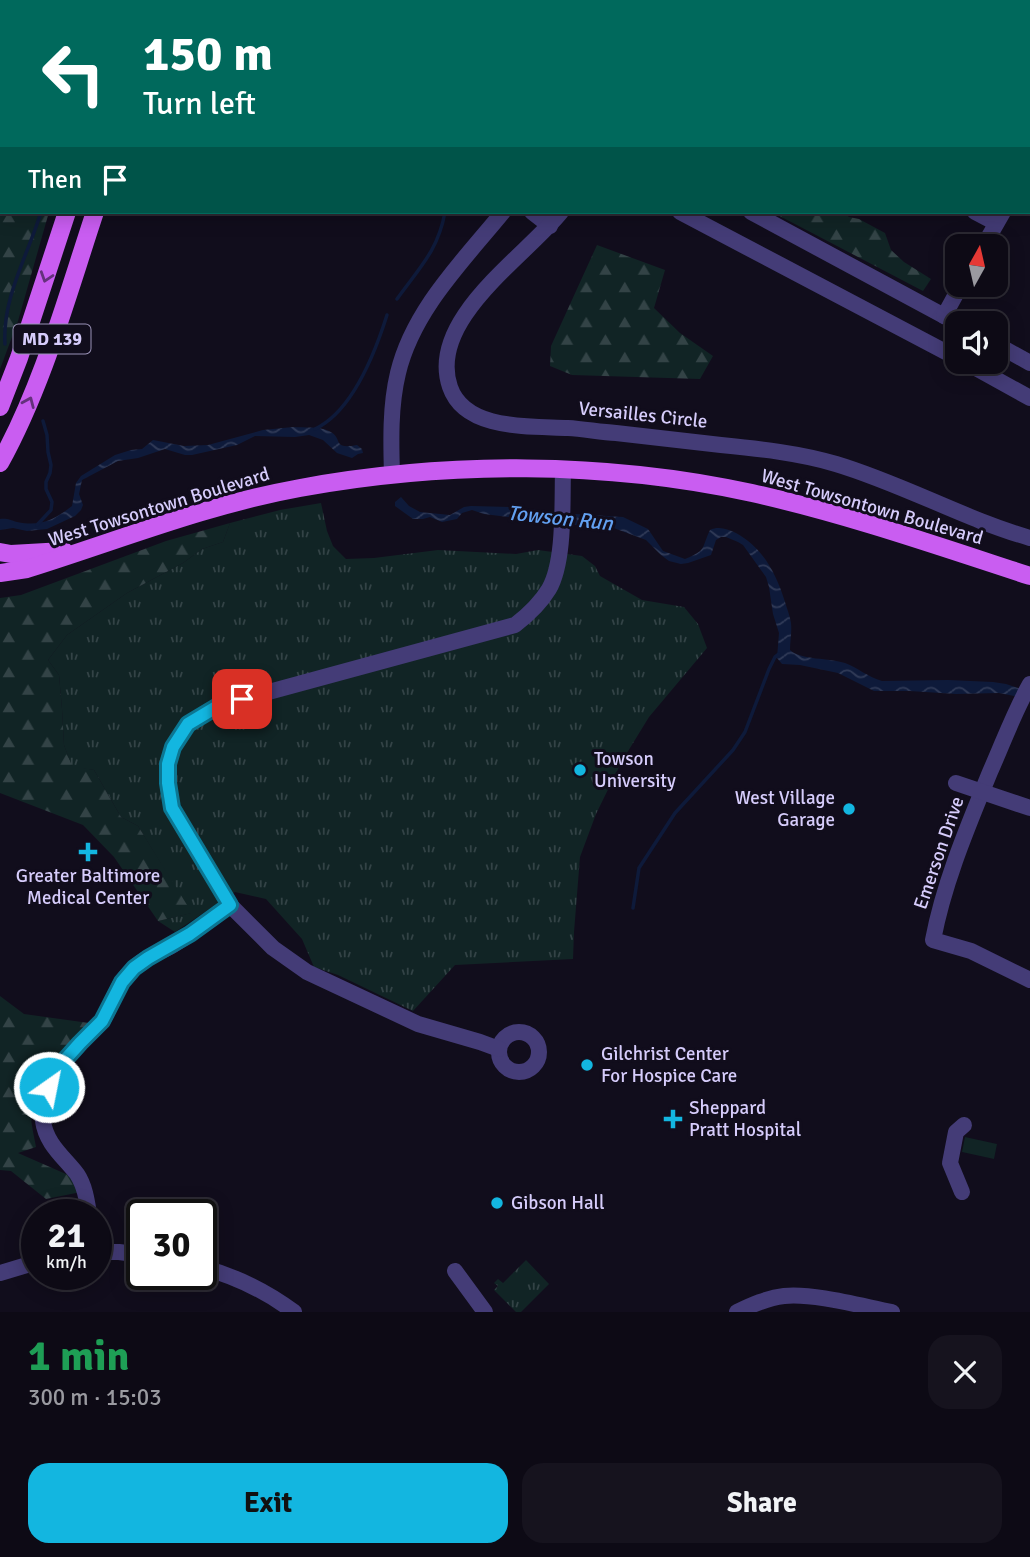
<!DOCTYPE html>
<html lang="en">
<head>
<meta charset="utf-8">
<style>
	:root { --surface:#0d0a15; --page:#16131e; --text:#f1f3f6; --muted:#9a9aa0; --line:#2d2b34; --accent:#13b6e0 }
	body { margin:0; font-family:Signika,sans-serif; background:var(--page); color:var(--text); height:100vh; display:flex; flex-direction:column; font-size:26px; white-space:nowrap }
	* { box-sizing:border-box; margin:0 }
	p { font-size:23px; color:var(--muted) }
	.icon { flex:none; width:38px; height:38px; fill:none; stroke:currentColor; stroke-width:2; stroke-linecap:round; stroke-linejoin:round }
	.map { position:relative; height:1312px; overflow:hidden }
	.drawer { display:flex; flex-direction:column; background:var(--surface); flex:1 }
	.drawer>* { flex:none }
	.guide { position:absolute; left:0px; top:0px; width:1031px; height:214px; box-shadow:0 4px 18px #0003,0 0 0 2px var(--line); background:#00695c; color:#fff; overflow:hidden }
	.needle { width:46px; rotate:8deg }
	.tools { position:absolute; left:945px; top:234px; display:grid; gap:14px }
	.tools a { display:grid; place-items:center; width:63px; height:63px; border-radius:14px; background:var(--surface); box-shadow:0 4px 18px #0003,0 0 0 2px var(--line); font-size:35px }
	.speed { position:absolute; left:21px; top:1199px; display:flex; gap:14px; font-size:35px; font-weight:700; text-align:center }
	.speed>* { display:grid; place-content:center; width:91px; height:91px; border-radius:50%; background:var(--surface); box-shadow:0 4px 18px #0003,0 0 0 2px var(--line); line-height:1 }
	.speed small { font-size:18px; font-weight:400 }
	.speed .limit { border:4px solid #111; border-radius:10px; background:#fff; color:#111 }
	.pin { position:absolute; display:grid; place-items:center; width:60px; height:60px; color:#fff; margin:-30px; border-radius:14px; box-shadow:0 4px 10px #0006 }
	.me { position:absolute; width:77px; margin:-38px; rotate:33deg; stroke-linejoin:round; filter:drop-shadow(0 0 5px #0008) }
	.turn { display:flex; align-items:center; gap:24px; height:147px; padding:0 28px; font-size:32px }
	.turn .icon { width:91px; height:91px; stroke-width:2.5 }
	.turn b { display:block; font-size:49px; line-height:60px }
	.then { display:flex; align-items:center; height:66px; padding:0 28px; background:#0003; gap:14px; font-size:26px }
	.round { display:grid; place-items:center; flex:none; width:74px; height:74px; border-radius:21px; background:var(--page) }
	.summary { display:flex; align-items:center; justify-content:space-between; height:119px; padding:0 28px }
	h1 { font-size:42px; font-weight:700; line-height:52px; color:#1e9e55 }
	.cta { display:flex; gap:14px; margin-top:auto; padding:14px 28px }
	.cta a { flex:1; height:80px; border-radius:21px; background:var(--accent); color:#111; font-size:28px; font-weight:700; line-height:80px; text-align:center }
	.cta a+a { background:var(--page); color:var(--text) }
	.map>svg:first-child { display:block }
</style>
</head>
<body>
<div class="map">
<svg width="1030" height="1312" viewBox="0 0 1030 1312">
	<defs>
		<pattern id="grass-tufts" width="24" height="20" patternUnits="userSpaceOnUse" patternTransform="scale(1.75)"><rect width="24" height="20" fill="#112425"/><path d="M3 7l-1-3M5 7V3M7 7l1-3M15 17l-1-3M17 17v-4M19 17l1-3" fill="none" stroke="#334346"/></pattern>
		<pattern id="forest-firs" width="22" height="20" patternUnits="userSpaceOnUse" patternTransform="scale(1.75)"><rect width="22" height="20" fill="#112425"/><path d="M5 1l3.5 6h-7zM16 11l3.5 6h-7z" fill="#334346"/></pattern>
		<pattern id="water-waves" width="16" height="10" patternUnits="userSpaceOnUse" patternTransform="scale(1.75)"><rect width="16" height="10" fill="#0e1a3a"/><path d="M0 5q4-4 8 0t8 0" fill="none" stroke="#303a57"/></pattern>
	</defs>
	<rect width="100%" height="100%" fill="#110d1c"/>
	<g fill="url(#grass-tufts)">
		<path d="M 321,503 L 327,531 L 333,546 L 346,559 L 374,558 L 438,550 L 516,554 L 538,550 L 582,556 L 595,566 L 600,576 L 642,600 L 684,607 L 698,624 L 707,648 L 649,717 L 622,761 L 596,814 L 580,857 L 574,932 L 573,959 L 455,965 L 413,1011 L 338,975 L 314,967 L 302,939 L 266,899 L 235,892 L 175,932 L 158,921 L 191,913 L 138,826 L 121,817 L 94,770 L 72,767 L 64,745 L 62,709 L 59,675 L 48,660 L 67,635 L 127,593 L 183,563 L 202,549 L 223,542 L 230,523 L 280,510 Z"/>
		<path d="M 526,1260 L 549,1284 L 521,1312 L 516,1312 L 494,1290 L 498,1286 L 494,1283 L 498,1279 L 503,1283 Z"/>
	</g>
	<g fill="url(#forest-firs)">
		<path d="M 0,0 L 112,0 L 111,2 L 2,2 L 2,212 L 49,212 L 18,321 L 0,369 Z"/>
		<path d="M 703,0 L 836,0 L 832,2 L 701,2 Z"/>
		<path d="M 772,212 L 843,212 L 849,217 L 859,219 L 885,233 L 891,250 L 904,262 L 931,279 L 923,291 Z"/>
		<path d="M 597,245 L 665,270 L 654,308 L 680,333 L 713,356 L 700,379 L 572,375 L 550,366 L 551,346 Z"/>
		<path d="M 230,523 L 223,542 L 202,549 L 183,563 L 127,593 L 67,635 L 48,660 L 59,675 L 62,709 L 64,745 L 72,766 L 94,770 L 121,817 L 138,826 L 192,913 L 158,921 L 114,857 L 83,825 L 0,793 L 0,598 L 21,595 L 166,541 Z"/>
		<path d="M 0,996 L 24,1014 L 89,1023 C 66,1048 31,1077 31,1114 C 31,1125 34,1136 36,1147 L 18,1153 L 75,1178 L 81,1192 L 46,1199 L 11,1171 L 0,1170 Z"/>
	</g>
	<path fill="#112425" d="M 965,1137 L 997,1144 L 994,1159 L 962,1152 Z"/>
	<g fill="url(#water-waves)">
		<path d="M 293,427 C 304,428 319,426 329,431 C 344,438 331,450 357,445 L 362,449 L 363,453 L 358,454 L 352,458 L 337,453 L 323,440 L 309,435 L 295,437 L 255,436 L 237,445 L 192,455 L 185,455 L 165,449 L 138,458 L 118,461 L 82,480 L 79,494 L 83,505 L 81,510 L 75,516 L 47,529 L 27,531 L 13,528 L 0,530 L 0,519 C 7,518 10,520 17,522 C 40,527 54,520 72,506 L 76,483 L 81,476 L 115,455 L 131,450 L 142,449 L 153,440 L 184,446 L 208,445 L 263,430 Z"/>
		<path d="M 401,497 L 409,506 L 420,512 L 450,515 L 464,507 L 471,506 L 510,507 L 575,514 L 623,517 L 648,529 L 663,551 L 685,559 C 707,550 701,549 710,530 C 719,526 727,529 736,533 C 763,548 776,573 785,602 C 787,609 790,616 791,623 C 792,632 790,641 790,650 C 800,660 830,658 845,663 C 858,668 868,677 882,681 L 948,680 L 993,682 L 1006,684 L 1030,692 L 1030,699 L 999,693 L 956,694 L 910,691 L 874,691 L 838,673 L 800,665 L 782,664 L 777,658 L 779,633 L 773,614 L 769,587 L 766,577 L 743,545 L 738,542 L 726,537 L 721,537 L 716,540 L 711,555 L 688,563 L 681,564 L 669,561 L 661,555 L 646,540 L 611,527 L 575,525 L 525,519 L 484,514 L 472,510 L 462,513 L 457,519 L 442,522 L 430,517 L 423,519 L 413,519 L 395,506 L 395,502 Z"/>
	</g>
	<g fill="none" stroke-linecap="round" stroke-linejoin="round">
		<g stroke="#0e1a3a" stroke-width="3.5">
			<path d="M 63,2 L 63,0"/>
			<path d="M 670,2 L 671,0"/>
			<path d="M 397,299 C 419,268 438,251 445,212"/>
			<path d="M 5,344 C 2,298 28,255 41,212"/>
			<path d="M 315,429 C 353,411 375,353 387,315"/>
			<path d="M 37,525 L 51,510 L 52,502 L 46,489 L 46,482 L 50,473 L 51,465 L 48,452 L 47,435 L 43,421"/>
			<path d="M 633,908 L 639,868 L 675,813 L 733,750 L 745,732 L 769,669 L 775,657 L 779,654"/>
		</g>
		<g stroke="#443c77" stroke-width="16">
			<path d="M 364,0 L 367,2"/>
			<path d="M 691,2 L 693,0"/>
			<path d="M 1029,163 L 1030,162"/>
			<path d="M 532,212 L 550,226"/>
			<path d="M 561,212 C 525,257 427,320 450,387 C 465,431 531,426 568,428 C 584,429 600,432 616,433 C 651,437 686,441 721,445 C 760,449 799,453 836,464 C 903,484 964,519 1030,538"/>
			<path d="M 680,212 L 957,358"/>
			<path d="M 751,212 L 959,324"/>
			<path d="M 975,212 L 996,223"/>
			<path d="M 983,247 L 1003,212"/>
			<path d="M 944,316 L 961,285"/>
			<path d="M 996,344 L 1030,363"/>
			<path d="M 965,362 L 1030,398"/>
			<path d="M 392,475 C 391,442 390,406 398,373 C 413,310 463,261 503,212"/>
			<path d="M 1030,684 C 1014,712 1003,743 990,772 C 968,826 944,882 933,940 L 971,951 L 1030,980"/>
			<path d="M 956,783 L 1030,808"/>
			<circle cx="519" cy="1052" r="20"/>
			<path d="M 499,1049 L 480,1042 L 418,1024 L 307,972 L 273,948 L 230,905 L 172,808 L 168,783 L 168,764 L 173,747 L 188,724 L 217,706 L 515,625 C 528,615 540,604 549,589 C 565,561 562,504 563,470"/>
			<path d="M 962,1192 L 950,1163 L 956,1132 L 964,1125"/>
			<path d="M 89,1214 C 87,1201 85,1186 77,1174 C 64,1157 46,1144 43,1121 C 39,1091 61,1063 81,1042 C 88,1035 97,1028 103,1020 C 109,1011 112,1000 117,991 C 121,981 128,973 136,966 C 147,956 161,952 173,945 C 193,933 211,919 230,905"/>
			<path d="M 96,1252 L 119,1252 L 142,1255"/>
			<path d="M 201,1267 C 235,1276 266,1291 294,1312"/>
			<path d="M 455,1271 L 485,1312"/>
			<path d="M 0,1273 L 37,1262"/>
			<path d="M 737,1312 C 752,1305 767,1298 784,1296 C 814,1293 861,1306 892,1312"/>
		</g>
		<g stroke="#c95df1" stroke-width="18">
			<path d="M 140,2 L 140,0"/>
			<path d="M 164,2 L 165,0"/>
			<path d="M 0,407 L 19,358 L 67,212"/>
			<path d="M 0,463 C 43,385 67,296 95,212"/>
			<path d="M 0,552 L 11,554 L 64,551"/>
			<path d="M 0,573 L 27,569 C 117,541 206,505 300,488 C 448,461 605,461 752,493 C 846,514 938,546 1030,576"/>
		</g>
	</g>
	<defs><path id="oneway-chevron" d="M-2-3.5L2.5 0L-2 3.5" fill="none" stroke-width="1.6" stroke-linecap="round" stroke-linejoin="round" transform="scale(1.75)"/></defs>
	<g stroke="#64317c">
		<use href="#oneway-chevron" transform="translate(46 277) rotate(108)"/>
		<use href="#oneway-chevron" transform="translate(29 402) rotate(-67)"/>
	</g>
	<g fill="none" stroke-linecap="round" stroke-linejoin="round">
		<defs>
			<path id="route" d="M 49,1087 L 63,1062 L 80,1043 L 102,1021 L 122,982 L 134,968 L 148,958 L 190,934 L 230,905 L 172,808 L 168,783 L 168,764 L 173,747 L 188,724 L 218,706 L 242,699"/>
		</defs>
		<use href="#route" stroke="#0c7692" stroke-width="18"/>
		<use href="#route" stroke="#13b6e0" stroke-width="12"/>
	</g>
	<g fill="#13b6e0" stroke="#110d1c" stroke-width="2.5">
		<circle cx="580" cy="770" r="7"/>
		<circle cx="849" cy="809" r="7"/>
		<path d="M84.5 841.5h7v7h7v7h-7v7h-7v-7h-7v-7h7z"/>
		<circle cx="587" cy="1065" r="7"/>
		<path d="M669.5 1108.5h7v7h7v7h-7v7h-7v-7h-7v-7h7z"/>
		<circle cx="497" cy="1203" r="7"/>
	</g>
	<g text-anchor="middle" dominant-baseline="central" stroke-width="6" stroke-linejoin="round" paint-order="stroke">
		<rect fill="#110d1c" stroke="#9b93b8" stroke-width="2" x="13.5" y="324.5" width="77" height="29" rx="5"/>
		<g font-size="18" font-weight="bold" fill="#d6ccfb">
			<text x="52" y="339">MD 139</text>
		</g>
		<g font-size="19" fill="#d6ccfb" stroke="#110d1c">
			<text transform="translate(643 415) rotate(6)">Versailles Circle</text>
			<text transform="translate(159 507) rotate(-17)">West Towsontown Boulevard</text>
			<text transform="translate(872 507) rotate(16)">West Towsontown Boulevard</text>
			<text transform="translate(939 853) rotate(-71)">Emerson Drive</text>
		</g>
		<g font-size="19" fill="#d6ccfb" stroke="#110d1c" text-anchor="start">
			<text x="594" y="759">Towson<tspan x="594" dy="22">University</tspan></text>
			<text x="835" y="798" text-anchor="end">West Village<tspan x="835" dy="22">Garage</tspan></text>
			<text x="88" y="876" text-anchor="middle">Greater Baltimore<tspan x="88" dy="22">Medical Center</tspan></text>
			<text x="601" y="1054">Gilchrist Center<tspan x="601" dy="22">For Hospice Care</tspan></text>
			<text x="689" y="1108">Sheppard<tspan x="689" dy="22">Pratt Hospital</tspan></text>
			<text x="511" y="1203">Gibson Hall</text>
		</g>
		<g font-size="21" font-style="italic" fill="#63a1f2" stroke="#110d1c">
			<text transform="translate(560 518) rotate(6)">Towson Run</text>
		</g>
	</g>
</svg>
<div class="tools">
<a><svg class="needle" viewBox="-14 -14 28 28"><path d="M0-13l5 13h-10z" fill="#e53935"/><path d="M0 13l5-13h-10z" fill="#9a9aa0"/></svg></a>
<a><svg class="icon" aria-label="sound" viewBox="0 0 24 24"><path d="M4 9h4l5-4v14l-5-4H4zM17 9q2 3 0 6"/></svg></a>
</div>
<div class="speed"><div>21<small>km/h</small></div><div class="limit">30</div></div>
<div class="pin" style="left:242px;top:699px;background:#d93025"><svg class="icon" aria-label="arrive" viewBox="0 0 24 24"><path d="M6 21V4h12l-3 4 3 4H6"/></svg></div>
<svg class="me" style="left:49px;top:1087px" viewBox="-20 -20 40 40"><circle r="17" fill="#13b6e0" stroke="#fff" stroke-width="3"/><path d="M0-11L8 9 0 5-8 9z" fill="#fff"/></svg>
<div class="guide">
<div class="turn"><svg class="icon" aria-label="left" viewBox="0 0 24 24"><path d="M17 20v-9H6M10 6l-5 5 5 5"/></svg><div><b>150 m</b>Turn left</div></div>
<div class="then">Then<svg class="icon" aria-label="arrive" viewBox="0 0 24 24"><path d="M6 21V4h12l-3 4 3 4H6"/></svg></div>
</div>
</div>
<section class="drawer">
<div class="summary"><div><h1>1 min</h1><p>300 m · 15:03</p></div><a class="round"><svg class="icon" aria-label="close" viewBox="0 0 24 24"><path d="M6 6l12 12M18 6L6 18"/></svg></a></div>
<div class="cta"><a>Exit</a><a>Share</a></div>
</section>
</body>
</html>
